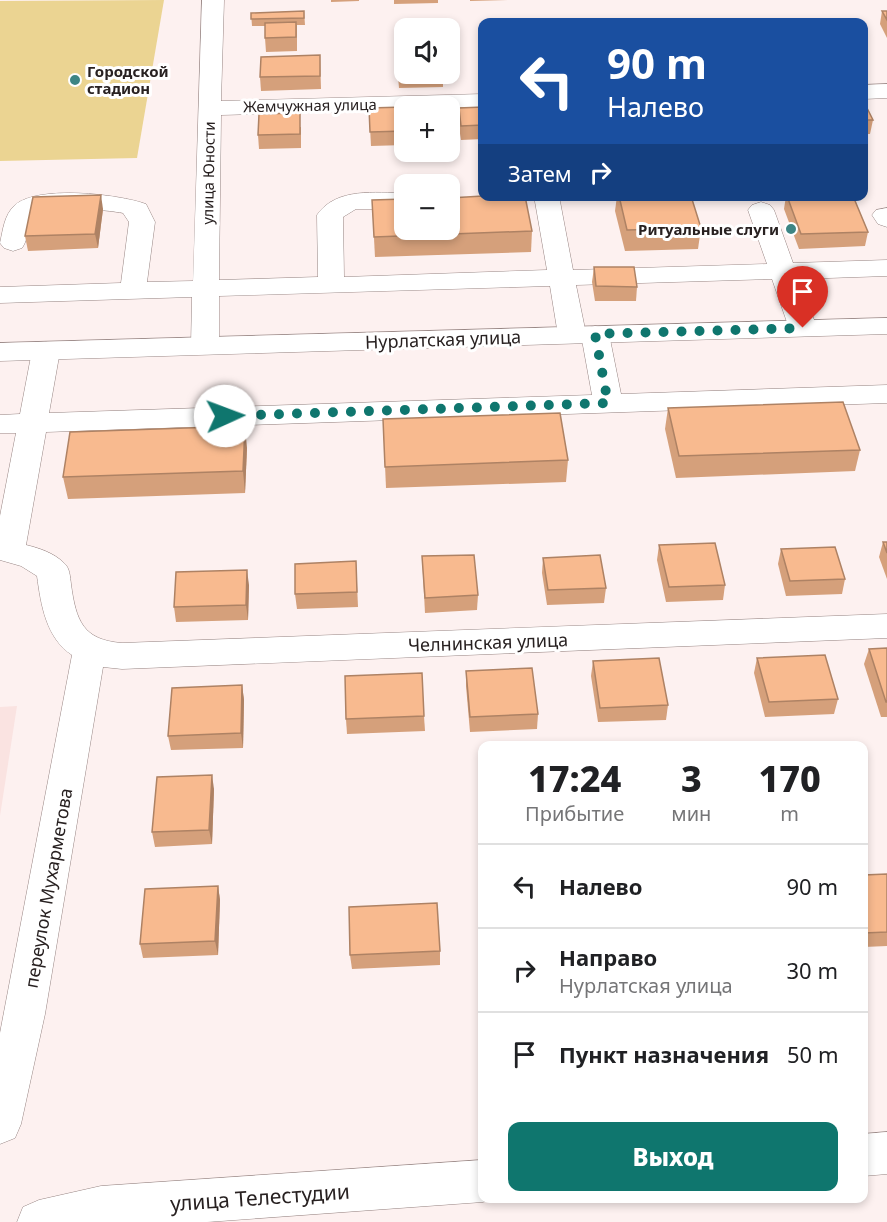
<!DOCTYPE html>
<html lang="ru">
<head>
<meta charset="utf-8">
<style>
	:root { --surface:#fff; --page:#f2f2f2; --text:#202124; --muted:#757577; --line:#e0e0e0; --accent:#0f766e }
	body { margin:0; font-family:"Noto Sans",sans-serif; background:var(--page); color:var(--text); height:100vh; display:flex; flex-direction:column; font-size:22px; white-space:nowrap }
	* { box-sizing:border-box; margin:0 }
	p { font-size:20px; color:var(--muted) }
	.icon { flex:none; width:33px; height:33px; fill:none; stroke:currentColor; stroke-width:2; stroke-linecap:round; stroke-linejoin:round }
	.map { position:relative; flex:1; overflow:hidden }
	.panel { position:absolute; left:478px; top:741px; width:390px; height:462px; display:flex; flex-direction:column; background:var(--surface); border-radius:12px; box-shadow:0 3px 9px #0003 }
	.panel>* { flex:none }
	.hud { position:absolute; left:478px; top:18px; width:390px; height:183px; border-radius:12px; box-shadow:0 3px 9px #0003; background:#1a4fa0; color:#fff; overflow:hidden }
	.controls { position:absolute; left:394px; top:18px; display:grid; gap:12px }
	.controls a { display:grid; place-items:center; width:66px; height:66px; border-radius:12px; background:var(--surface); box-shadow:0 3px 9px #0003; font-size:30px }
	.pin { position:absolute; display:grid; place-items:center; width:51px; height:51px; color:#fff; margin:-62px -26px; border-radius:50% 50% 50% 0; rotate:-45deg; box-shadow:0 0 6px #0007 }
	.pin .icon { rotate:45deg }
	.me { position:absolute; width:66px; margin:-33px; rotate:88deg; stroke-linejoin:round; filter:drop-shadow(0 0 4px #0008) }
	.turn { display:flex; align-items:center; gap:21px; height:126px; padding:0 30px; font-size:27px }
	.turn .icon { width:78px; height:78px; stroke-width:2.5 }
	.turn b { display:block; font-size:42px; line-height:51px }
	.then { display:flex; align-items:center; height:57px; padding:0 30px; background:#0003; gap:12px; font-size:22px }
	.eta { display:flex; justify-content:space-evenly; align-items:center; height:102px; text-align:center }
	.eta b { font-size:36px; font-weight:800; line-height:42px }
	.primary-button { display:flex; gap:12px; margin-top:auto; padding:12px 30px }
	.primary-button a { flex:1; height:69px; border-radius:12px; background:var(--accent); color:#fff; font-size:24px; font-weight:800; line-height:69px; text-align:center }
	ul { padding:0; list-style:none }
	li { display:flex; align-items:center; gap:18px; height:84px; padding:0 30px; border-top:2px solid var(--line) }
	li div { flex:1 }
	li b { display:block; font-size:22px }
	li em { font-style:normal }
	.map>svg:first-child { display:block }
</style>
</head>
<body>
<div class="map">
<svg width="887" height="1222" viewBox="0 0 887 1222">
	<rect width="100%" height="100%" fill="#fdf1f0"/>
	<path fill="#fae3e1" d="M 17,706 L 0,816 L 0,707 Z"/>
	<path fill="#ebd492" d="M 164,0 L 137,158 L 0,161 L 0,1 Z"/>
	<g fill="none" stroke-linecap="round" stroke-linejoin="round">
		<defs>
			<g id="minor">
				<path d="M 202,0 L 224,0 L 221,101 L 483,94 L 483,108 L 405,106 L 405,110 L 221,115 L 219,280 L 318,277 L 317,215 C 336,187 376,193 405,193 L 405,209 L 356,209 L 343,217 L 344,277 L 547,270 L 534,196 L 559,196 L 573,270 L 767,264 L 748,210 L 752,205 L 761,202 L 770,205 L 774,210 L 793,263 L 887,260 L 887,276 L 799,279 L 817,328 L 813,334 L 803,336 L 793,334 L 789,328 L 772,279 L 576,285 L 585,329 L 595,326 L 605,328 L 609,334 L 621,394 L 887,385 L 887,403 L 46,432 L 26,545 C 39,548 54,553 64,563 C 70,568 70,577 71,584 C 76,621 83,640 122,643 L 887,614 L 887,638 L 122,669 L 103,667 L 45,1014 L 21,1124 L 15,1138 L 0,1144 L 0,1033 L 72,655 C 46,638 41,605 37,576 L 21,566 L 0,560 L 0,516 L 16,433 L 0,433 L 0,415 L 20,414 L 32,351 L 36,345 L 46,342 L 56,345 L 60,351 L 49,413 L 592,395 L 582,340 L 572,343 L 562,341 L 558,335 L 550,286 L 219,296 L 219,346 L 215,352 L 205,354 L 195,352 L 191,346 L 192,297 L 0,303 L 0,287 L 121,283 L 129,222 L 123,213 C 108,210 40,203 31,217 C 26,227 29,239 22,248 L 13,251 L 4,248 L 0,243 C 3,230 4,215 15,205 C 38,185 118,194 146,204 L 155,222 L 147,282 L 193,281 Z"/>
				<path d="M 887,84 L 887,98 L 864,99 L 864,85 Z"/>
				<path d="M 887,208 L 887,227 L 878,224 L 872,215 L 876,210 Z"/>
				<path d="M 887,1132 L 887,1174 L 864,1176 L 864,1134 Z"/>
				<path d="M 483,1160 L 483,1198 L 492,1198 L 483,1202 L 207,1222 L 17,1222 L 23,1207 L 39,1200 L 101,1186 Z"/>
			</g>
			<path id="major" d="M 887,318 L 887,334 L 0,361 L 0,343 Z"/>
		</defs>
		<use href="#minor" stroke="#978583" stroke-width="1"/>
		<use href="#major" stroke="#978583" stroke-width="1"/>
		<use href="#minor" fill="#fff" fill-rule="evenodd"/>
		<use href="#major" fill="#fff" fill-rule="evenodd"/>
	</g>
	<g fill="#d5a07b">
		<path d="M 331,0 L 359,0 L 359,1 L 331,2 Z"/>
		<path d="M 394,0 L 438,0 L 438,3 L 394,4 Z"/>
		<path d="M 470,0 L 508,0 L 470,1 Z"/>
		<path d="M 304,11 L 305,25 L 297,25 L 297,51 L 266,52 L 265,38 L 265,26 L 252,26 L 251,13 Z"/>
		<path d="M 882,11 L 887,11 L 887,38 L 880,24 Z"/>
		<path d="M 396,53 L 405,74 L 443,74 L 443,87 L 399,88 Z"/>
		<path d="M 320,55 L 321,89 L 261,91 L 260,77 Z"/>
		<path d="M 864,102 L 873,120 L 870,134 L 864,134 Z"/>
		<path d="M 405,107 L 405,145 L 371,146 L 369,108 Z"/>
		<path d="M 483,107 L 483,139 L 461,140 L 458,121 L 459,108 Z"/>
		<path d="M 301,127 L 301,148 L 259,149 L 258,135 Z"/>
		<path d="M 617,196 L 691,196 L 701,228 L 698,249 L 625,251 L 615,211 Z"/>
		<path d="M 786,196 L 853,196 L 868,232 L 865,246 L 799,249 L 784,209 Z"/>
		<path d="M 372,200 L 532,231 L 531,252 L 375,257 Z"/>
		<path d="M 103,209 L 98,248 L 28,251 L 25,236 Z"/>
		<path d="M 594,267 L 637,287 L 636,301 L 595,301 L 592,282 Z"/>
		<path d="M 668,408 L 860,450 L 855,471 L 676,478 L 665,429 Z"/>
		<path d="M 383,419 L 568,460 L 566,482 L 386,488 Z"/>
		<path d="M 247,448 L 245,493 L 68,499 L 63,477 Z"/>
		<path d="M 883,542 L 887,542 L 887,579 L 879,557 Z"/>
		<path d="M 659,545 L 725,585 L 723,600 L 666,602 L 657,560 Z"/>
		<path d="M 781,549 L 845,579 L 842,594 L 786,596 L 778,564 Z"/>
		<path d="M 422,556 L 478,595 L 477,610 L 425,613 Z"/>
		<path d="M 543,558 L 606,588 L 604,603 L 547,605 L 542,573 Z"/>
		<path d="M 356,561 L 358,607 L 297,609 L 295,594 Z"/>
		<path d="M 249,585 L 248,620 L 176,622 L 174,607 Z"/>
		<path d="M 887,648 L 887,717 L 881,717 L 864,664 L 869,649 Z"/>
		<path d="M 757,658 L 838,699 L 834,714 L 765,717 L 754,673 Z"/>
		<path d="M 593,661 L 668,705 L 666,720 L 598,722 L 591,676 Z"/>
		<path d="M 466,671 L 538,714 L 537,729 L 470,732 L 466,686 Z"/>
		<path d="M 242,685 L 244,700 L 243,748 L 171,750 L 168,736 Z"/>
		<path d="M 424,716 L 425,731 L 347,734 L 346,719 Z"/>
		<path d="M 214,789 L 212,844 L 155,847 L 152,832 Z"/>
		<path d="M 887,874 L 887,946 L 864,947 L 864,875 Z"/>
		<path d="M 218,886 L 220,900 L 218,955 L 143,958 L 140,944 Z"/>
		<path d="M 440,951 L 440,965 L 352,969 L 350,955 Z"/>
	</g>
	<g fill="#ae8264">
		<path d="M 101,195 L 103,209 L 98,248 L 95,234 Z"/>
		<path d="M 245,426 L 247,448 L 245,493 L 243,471 Z"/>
		<path d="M 247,570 L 249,585 L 248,620 L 246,605 Z"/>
		<path d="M 242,685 L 244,700 L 243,748 L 241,733 Z"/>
		<path d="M 212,775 L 214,789 L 212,844 L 209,830 Z"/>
		<path d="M 218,886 L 220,900 L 218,955 L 215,941 Z"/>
	</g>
	<g fill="#f8ba8f" stroke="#ae8264" stroke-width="1.5">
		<path d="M 304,11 L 304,18 L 251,19 L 251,13 Z"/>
		<path d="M 882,11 L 887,11 L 887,20 Z"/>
		<path d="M 296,22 L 296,37 L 265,38 L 265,23 Z"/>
		<path d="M 405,52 L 405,74 L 423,74 L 398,74 L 396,53 Z"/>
		<path d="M 320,55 L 320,76 L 260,77 L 261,57 Z"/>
		<path d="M 864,102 L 873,120 L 864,120 Z"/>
		<path d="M 405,107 L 405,131 L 370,132 L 369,108 Z"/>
		<path d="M 483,107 L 483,125 L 461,126 L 459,108 Z"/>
		<path d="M 300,113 L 300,134 L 258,135 L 259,114 Z"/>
		<path d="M 101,195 L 95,234 L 25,236 L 33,197 Z"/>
		<path d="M 483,196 L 525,196 L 532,231 L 374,237 L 372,200 L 405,199 L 405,230 L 450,230 L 450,198 Z"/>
		<path d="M 619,196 L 691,196 L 701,228 L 627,230 Z"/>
		<path d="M 787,196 L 853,196 L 868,232 L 801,234 Z"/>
		<path d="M 594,267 L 634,267 L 637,287 L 596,286 Z"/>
		<path d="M 843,402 L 860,450 L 679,456 L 668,408 Z"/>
		<path d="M 560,413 L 568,460 L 385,467 L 383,419 Z"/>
		<path d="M 245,426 L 243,471 L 63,477 L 70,432 Z"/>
		<path d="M 883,542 L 887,542 L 887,553 Z"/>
		<path d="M 715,543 L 725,585 L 669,587 L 659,545 Z"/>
		<path d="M 835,547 L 845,579 L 790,581 L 781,549 Z"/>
		<path d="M 474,555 L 478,595 L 425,598 L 422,556 Z"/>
		<path d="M 600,555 L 606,588 L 548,590 L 543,558 Z"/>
		<path d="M 356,561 L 357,592 L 295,594 L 295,564 Z"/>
		<path d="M 247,570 L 246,605 L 174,607 L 176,572 Z"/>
		<path d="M 887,648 L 887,702 L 886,702 L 869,649 Z"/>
		<path d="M 825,655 L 838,699 L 769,702 L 757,658 Z"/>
		<path d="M 659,658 L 668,705 L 600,708 L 593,661 Z"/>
		<path d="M 532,668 L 538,714 L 470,717 L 466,671 Z"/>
		<path d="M 422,673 L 424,716 L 346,719 L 345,676 Z"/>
		<path d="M 242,685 L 241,733 L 168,736 L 172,688 Z"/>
		<path d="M 212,775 L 209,830 L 152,832 L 157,777 Z"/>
		<path d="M 887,874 L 887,932 L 864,933 L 864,875 Z"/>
		<path d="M 218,886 L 215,941 L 140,944 L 145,889 Z"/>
		<path d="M 437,903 L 440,951 L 350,955 L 349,907 Z"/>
	</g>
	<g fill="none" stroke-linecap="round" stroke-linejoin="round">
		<path stroke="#0f766e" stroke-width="10" stroke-dasharray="0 18" d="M 225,416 L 608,403 L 595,334 L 803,328"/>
	</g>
	<g fill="#3d8584" stroke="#fff" stroke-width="2">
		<circle cx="75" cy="80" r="6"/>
		<circle cx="791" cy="229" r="6"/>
	</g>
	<g text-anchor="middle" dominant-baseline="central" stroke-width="6" stroke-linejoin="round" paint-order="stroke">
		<g font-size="15" font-weight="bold" fill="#282121" stroke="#fff" text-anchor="start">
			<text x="87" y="71">Городской<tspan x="87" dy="17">стадион</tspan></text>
			<text x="779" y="229" text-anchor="end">Ритуальные слуги</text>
		</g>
		<g font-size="15" fill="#282121" stroke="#fff">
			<text transform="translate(310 105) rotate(-1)">Жемчужная улица</text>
			<text transform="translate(208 173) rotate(-89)">улица Юности</text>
		</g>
		<g font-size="18" fill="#282121" stroke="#fff">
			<text transform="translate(443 339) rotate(-2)">Нурлатская улица</text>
			<text transform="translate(488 642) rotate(-2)">Челнинская улица</text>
			<text transform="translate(48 888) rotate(-80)">переулок Мухарметова</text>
		</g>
		<g font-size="21" fill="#282121" stroke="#fff">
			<text transform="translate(260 1197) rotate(-4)">улица Телестудии</text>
		</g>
	</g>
</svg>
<div class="controls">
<a><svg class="icon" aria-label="sound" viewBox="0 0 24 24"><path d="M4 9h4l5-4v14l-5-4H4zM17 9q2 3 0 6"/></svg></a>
<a>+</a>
<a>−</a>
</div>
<div class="pin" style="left:803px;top:328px;background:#d93025"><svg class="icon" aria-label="arrive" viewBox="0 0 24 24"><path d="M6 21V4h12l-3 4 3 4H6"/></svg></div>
<svg class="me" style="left:225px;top:416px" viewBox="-20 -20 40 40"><circle r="19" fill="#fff"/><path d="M0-13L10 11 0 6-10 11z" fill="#0f766e"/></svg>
<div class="hud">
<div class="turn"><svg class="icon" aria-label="left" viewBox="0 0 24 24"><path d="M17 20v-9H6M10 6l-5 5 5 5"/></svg><div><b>90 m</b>Налево</div></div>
<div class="then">Затем<svg class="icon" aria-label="right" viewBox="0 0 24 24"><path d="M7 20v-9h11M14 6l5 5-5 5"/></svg></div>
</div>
<section class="panel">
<div class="eta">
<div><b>17:24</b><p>Прибытие</p></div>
<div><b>3</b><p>мин</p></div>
<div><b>170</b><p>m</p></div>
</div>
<ul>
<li><svg class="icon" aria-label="left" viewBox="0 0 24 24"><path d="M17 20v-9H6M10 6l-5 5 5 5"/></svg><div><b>Налево</b></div><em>90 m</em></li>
<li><svg class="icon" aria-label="right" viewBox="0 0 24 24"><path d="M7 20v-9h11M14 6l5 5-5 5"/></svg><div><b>Направо</b><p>Нурлатская улица</p></div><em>30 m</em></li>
<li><svg class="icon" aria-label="arrive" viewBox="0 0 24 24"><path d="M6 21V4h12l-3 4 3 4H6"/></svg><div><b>Пункт назначения</b></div><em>50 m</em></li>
</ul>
<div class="primary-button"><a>Выход</a></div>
</section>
</div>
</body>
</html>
